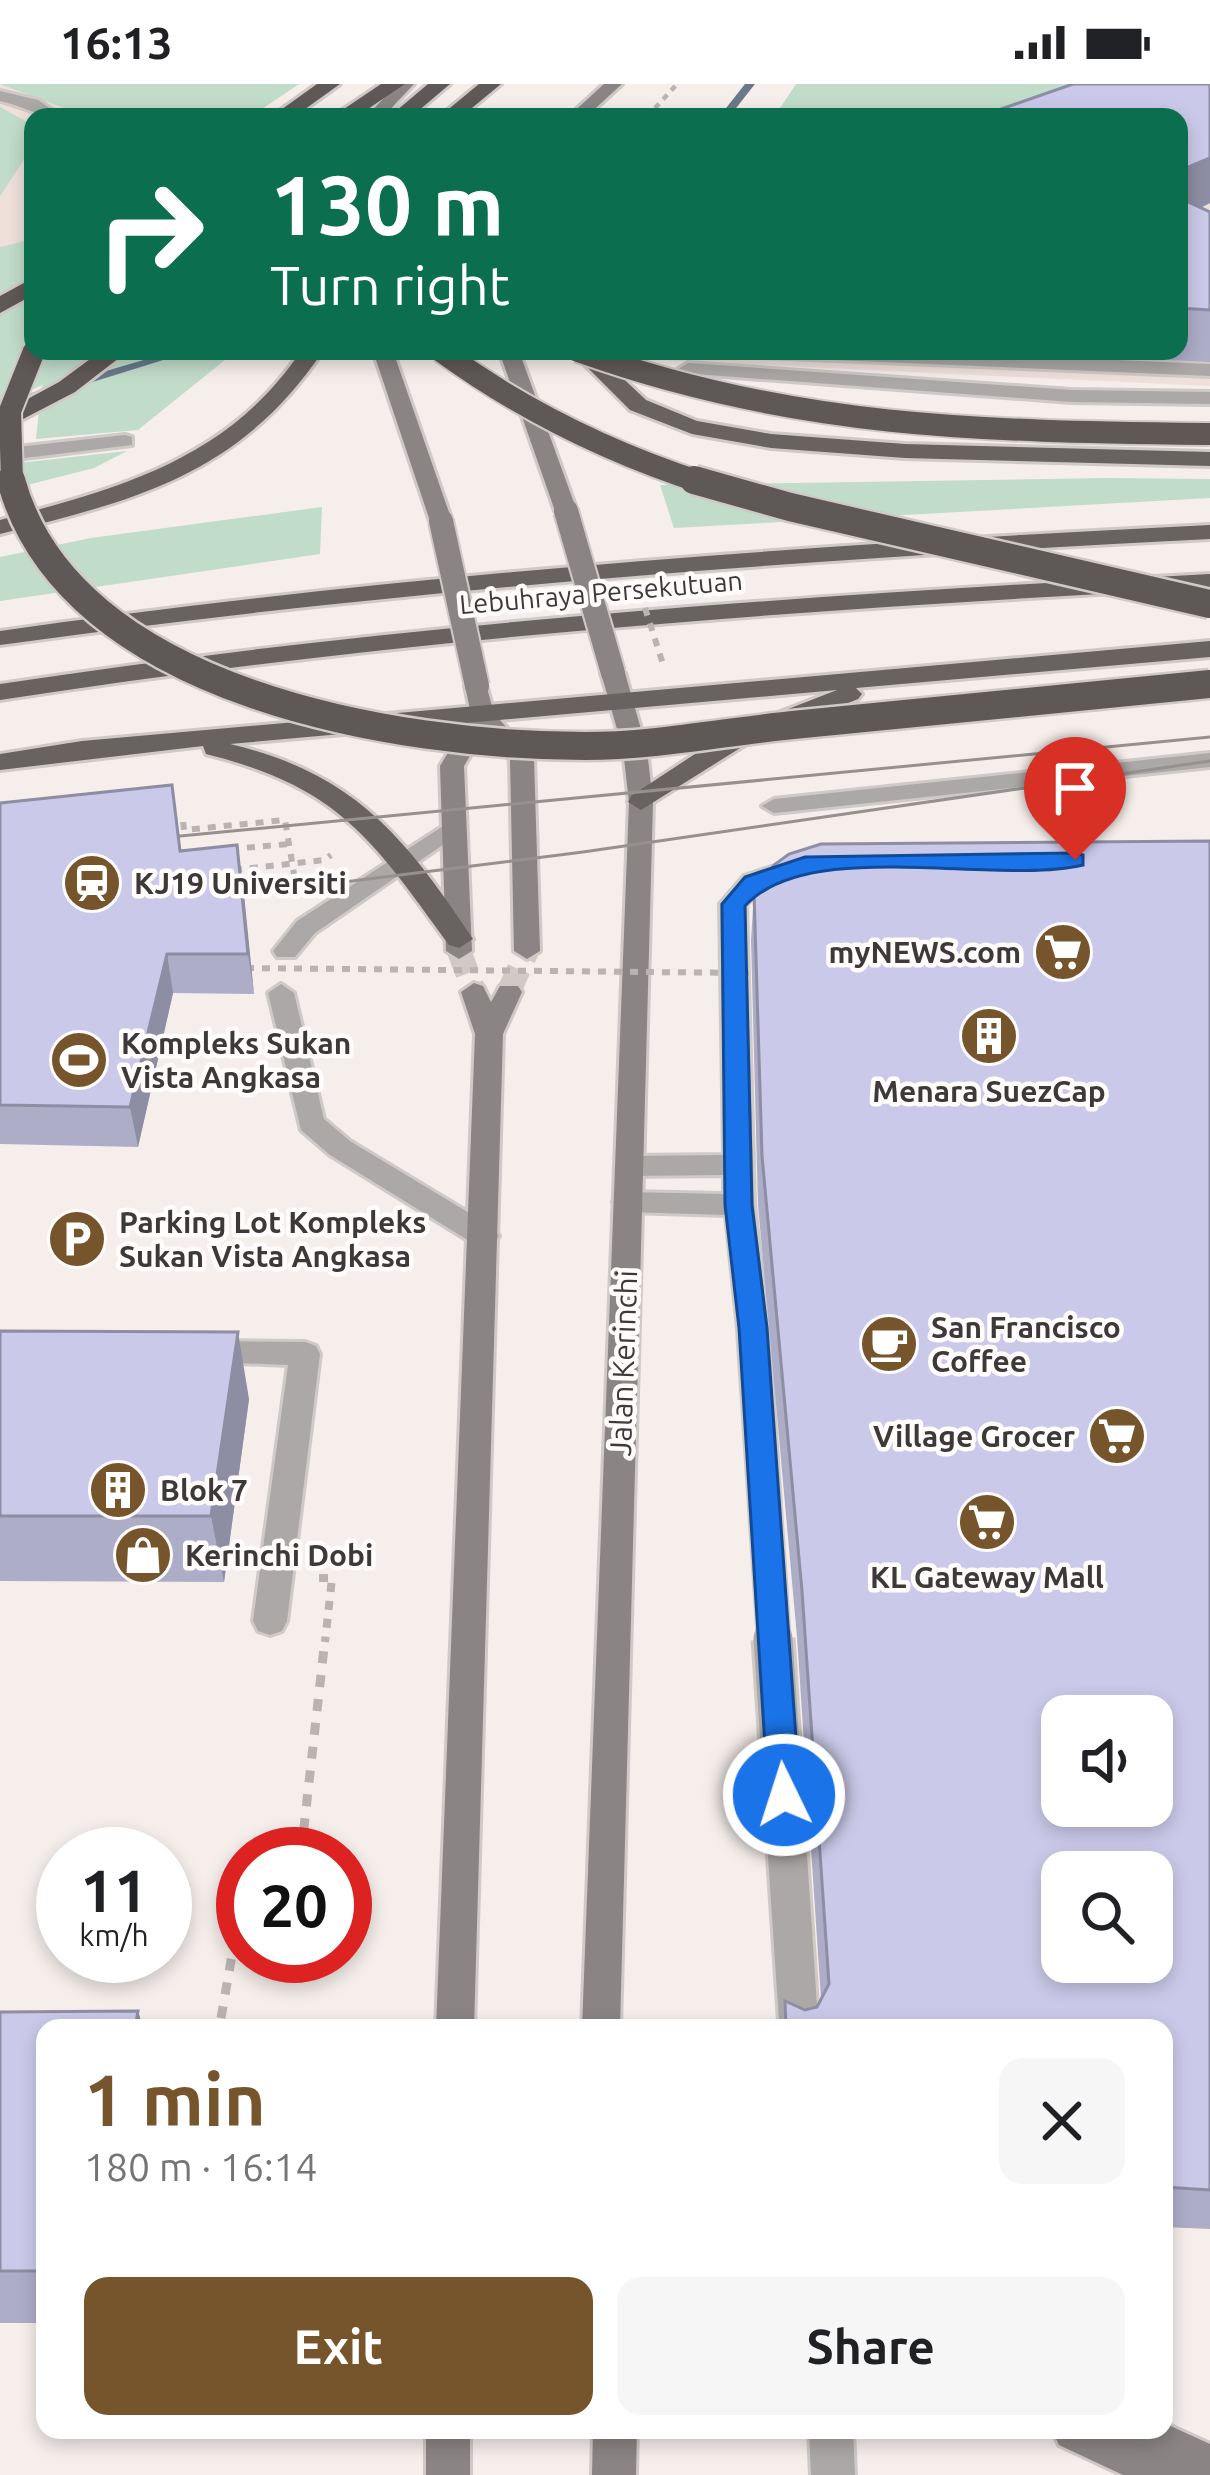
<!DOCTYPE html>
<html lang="en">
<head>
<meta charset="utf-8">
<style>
	:root { --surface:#fff; --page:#f6f6f6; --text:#202124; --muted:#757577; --accent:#76542c }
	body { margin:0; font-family:Ubuntu,sans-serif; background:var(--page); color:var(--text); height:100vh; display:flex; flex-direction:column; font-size:45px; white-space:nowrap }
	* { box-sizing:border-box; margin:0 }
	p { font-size:39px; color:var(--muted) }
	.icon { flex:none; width:66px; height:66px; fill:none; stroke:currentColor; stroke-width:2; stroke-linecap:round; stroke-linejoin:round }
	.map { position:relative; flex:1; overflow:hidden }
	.details { position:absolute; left:36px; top:1935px; width:1137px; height:420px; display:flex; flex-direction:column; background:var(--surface); border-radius:24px; box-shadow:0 6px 18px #0003 }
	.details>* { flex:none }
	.top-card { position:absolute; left:24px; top:24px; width:1164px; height:252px; border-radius:24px; box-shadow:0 6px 18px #0003; background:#0b6e4f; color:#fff; overflow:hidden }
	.controls { position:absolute; left:1041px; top:1611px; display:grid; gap:24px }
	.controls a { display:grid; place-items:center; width:132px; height:132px; border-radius:24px; background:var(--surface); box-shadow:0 6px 18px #0003; font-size:60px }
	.speed { position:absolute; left:36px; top:1743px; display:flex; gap:24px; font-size:60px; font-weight:700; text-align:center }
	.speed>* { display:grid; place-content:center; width:156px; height:156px; border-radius:50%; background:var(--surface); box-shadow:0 6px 18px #0003; line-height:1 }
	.speed small { font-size:30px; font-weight:400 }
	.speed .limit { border:18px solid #d22; background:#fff; color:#111 }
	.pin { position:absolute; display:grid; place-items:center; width:102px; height:102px; color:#fff; margin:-123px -51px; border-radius:50% 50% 50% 0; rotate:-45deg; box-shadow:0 0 12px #0007 }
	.pin .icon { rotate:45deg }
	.me { position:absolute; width:132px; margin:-66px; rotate:356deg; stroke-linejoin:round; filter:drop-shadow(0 0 9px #0008) }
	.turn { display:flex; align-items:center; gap:42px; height:252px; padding:0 48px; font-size:54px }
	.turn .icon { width:156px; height:156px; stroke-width:2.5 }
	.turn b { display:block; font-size:84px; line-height:102px }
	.round { display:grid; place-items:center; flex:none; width:126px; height:126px; border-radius:24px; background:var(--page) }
	.head { display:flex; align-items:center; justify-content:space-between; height:204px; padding:0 48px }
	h1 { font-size:72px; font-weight:700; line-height:90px; color:var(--accent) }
	.cta { display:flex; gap:24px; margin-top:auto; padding:24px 48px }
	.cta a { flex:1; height:138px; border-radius:24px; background:var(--accent); color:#fff; font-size:48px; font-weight:700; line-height:138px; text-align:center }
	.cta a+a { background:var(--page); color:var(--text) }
	.status { display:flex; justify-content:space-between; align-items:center; height:84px; padding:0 60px; background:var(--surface); direction:ltr }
	.status svg { height:33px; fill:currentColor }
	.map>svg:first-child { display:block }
</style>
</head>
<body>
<div class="status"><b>16:13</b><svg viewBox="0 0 49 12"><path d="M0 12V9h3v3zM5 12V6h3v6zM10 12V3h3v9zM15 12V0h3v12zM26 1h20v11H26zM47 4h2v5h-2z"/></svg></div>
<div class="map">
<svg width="1210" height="2391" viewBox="0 0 1210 2391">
	<rect width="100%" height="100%" fill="#f5eeeb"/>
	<g fill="#efe0da">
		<path d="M 0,0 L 299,0 L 250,33 L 33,33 L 33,155 L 0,163 Z"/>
		<path d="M 1210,0 L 1210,302 L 635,275 L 634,267 L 1179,267 L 1179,33 Z"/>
	</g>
	<g fill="#c2dcca">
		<path d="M 0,0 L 299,0 L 250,33 L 88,33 Z"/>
		<path d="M 796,0 L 1090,0 L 996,33 L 774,33 Z"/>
		<path d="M 0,23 L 33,41 L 33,62 L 0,112 Z"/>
		<path d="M 33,155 L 33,267 L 236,267 L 138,346 L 36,355 L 42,301 L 0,321 L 0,163 Z"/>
		<path d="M 127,367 L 94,384 L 0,408 L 0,381 Z"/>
		<path d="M 1107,394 L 1210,395 L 1210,414 L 674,444 L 660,401 Z"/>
		<path d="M 322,423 L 320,470 L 0,517 L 0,473 L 91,454 Z"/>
	</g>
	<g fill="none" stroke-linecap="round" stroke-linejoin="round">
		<g fill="#6a7989" fill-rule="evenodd">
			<path d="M 745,0 L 755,0 L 729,33 L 719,33 Z"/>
			<path d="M 174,267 L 189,268 L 9,324 L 0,322 L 1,318 Z"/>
		</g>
		<g stroke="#d0cac7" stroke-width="24" stroke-dasharray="24 12" stroke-linecap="butt">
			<path d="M 459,867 L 474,907"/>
			<path d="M 509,907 L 527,867"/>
		</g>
		<defs>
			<g id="service">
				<path d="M 0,7 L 38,16 L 62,33 C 40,33 22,22 0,17 Z"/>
				<path d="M 754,267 L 901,267 L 1210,280 L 1210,292 L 764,273 Z"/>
				<path d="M 688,279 L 1072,306 L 1210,308 L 1210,320 L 1072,318 L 681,289 L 678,285 Z"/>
				<path d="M 125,351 L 132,353 L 132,361 L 0,377 L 0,365 Z"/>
				<path d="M 1210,669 L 1210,683 L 774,729 L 762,722 L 774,715 Z"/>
				<path d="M 454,735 L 463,737 L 466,742 L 463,747 L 315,849 L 295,873 L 277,873 L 273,867 L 297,837 Z"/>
				<path d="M 802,773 L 815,781 L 811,786 L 762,804 L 746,821 L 754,1121 L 768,1244 L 764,1252 L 742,1252 L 738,1244 L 726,1131 L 628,1128 L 613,1118 L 628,1108 L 724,1110 L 724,1091 L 629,1092 L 615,1082 L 629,1072 L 724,1071 L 720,820 L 744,792 Z"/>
				<path d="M 281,900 L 294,909 L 324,1035 L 350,1057 L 494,1144 L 499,1152 L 494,1160 L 474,1160 L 330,1071 L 301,1046 L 268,909 Z"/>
				<path d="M 204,1257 L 305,1258 L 316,1262 L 320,1270 L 287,1537 L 282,1547 L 270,1551 L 258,1547 L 253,1537 L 288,1281 L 193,1277 L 189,1269 L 193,1261 Z"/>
				<path d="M 809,2346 L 853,2346 L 855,2391 L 811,2391 Z"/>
			</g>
			<g id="secondary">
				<path d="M 397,0 L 414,0 L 383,33 L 366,33 Z"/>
				<path d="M 604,0 L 622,0 L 586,33 L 568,33 Z"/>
				<path d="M 373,267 L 393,267 L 452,437 L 449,442 L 433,442 L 430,437 Z"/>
				<path d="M 499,267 L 519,267 L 577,427 L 573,431 L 559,431 L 555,427 Z"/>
				<path d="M 613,582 L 625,589 L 647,666 L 653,718 L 620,1944 L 582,1944 L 629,718 L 623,666 L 601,589 Z"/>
				<path d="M 477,595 L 485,597 L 494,629 L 534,675 L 540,867 L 527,875 L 514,867 L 510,676 L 485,647 L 464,682 L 472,867 L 459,875 L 446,867 L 440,682 L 471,630 L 465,602 Z"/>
				<path d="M 474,899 L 483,902 L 491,918 L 500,902 L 518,902 L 522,908 L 503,950 L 474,1944 L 436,1944 L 475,950 L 461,908 Z"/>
				<path d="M 1164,2339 L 1210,2360 L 1210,2391 L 1123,2391 L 1059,2361 L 1052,2346 L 1164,2346 Z"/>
				<rect x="426" y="2346" width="44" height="45"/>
				<path d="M 593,2346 L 637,2346 L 636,2391 L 592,2391 Z"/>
			</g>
			<g id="trunk">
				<path d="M 301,267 L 323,267 C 240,390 137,416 0,450 L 0,436 C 122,403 227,376 301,267 Z"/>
				<path d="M 571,267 L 594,267 L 646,316 L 697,337 L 771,350 L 905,360 L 1210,368 L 1210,382 L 905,374 L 771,364 L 692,350 L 630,326 Z"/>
				<path d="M 1210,441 L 1210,455 C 806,475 400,505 0,561 L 0,547 C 401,490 806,461 1210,441 Z"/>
				<path d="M 1210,490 L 1210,504 C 805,525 401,554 0,616 L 0,600 C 402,539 805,511 1210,490 Z"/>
				<path d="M 1210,557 L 1210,573 L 856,604 L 862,610 L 858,615 L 745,661 L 641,726 L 628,718 L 631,712 L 727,649 L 837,606 L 230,660 C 354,689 405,753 473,855 L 459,864 L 449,861 C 372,755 339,703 206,670 L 203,662 L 0,686 L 0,670 L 82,657 Z"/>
			</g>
			<g id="motorway">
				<path d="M 317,0 L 340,0 L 294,33 L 271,33 Z"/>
				<path d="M 381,0 L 405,0 L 356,33 L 332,33 Z"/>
				<path d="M 428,0 L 450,0 L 411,33 L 389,33 Z"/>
				<path d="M 479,0 L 501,0 L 461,33 L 439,33 Z"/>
				<path d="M 33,194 L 33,211 L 0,229 L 0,212 Z"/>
				<path d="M 101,267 L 128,267 L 75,308 L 0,347 L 0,330 L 59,298 Z"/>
			</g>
		</defs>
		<use href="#service" stroke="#d0cac7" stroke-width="6"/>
		<use href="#secondary" stroke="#d0cac7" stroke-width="6"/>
		<use href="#trunk" stroke="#d0cac7" stroke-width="6"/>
		<use href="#motorway" stroke="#d0cac7" stroke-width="6"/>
		<path stroke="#b9b4b1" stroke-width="4.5" stroke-dasharray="6 6" stroke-linecap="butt" d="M 647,33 L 677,0"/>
		<g stroke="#b9b4b1" stroke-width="6" stroke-dasharray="8 8" stroke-linecap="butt">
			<path d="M 169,737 L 183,736 L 184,746 L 285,736 L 294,790"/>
			<path d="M 231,765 L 289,760"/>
			<path d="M 234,786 L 324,776 L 331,771"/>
		</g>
		<path stroke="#b9b4b1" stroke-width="8" stroke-dasharray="9 9" stroke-linecap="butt" d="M 319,1494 L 332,1494 L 325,1558"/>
		<g stroke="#b9b4b1" stroke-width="9" stroke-dasharray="12 12" stroke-linecap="butt">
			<path d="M 301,1770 L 325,1555"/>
			<path d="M 221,1934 L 243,1808"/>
		</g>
		<use href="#service" fill="#aba8a7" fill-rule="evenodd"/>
		<use href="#secondary" fill="#8a8584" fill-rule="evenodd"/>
		<use href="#trunk" fill="#686260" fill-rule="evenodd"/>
		<use href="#motorway" fill="#5e5856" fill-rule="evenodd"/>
		<g stroke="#96918f" stroke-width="3">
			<path d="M 149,755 L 1210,653"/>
			<path d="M 209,815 L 583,768 L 1210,677"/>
		</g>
		<defs>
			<path id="service-bridge-far1" d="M 753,1244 L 774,1558"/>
			<path id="service-bridge" d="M 773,1555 L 799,1944"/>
			<g id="secondary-bridge">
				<path d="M 566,427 L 613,589"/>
				<path d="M 441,437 L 477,602"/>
			</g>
			<g id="motorway-bridge-far1">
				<path d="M 441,267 C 522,326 607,368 703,399"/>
				<path d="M 578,267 C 796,345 982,347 1210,350"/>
				<path d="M 12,399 L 10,327 L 34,267"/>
			</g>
			<g id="motorway-bridge">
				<path d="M 11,396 C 68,609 399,662 585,662 C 655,662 724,648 793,641 C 932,627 1071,614 1210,600"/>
				<path d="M 694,396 L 790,423 L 1210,520"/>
			</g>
		</defs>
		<use href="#service-bridge-far1" stroke="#d0cac7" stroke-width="36" stroke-linecap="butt"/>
		<use href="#service-bridge" stroke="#d0cac7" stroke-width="45" stroke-linecap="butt"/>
		<use href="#secondary-bridge" stroke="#d0cac7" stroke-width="28" stroke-linecap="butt"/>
		<use href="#motorway-bridge-far1" stroke="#d0cac7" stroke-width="26" stroke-linecap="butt"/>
		<use href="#motorway-bridge" stroke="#d0cac7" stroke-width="33" stroke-linecap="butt"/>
		<g stroke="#b9b4b1" stroke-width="6" stroke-dasharray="8 8" stroke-linecap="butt">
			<path d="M 645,524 L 663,580"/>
			<path d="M 246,884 L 749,889"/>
		</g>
		<use href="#service-bridge-far1" stroke="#aba8a7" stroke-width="30"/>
		<use href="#service-bridge" stroke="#aba8a7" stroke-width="39"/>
		<use href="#secondary-bridge" stroke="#8a8584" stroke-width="24"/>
		<use href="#motorway-bridge-far1" stroke="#5e5856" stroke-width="22"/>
		<use href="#motorway-bridge" stroke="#5e5856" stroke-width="28"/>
	</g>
	<g fill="#aeadc8">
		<path d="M 1179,33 L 1210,119 L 1201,124 L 1210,128 L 1210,278 L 991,267 L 1179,267 Z"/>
		<path d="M 0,719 L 181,767 L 237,761 L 254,910 L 173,909 L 138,1063 L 0,1060 Z"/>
		<path d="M 1210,757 L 1210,2145 L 1164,2143 L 1164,1944 L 782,1944 L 785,1917 L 805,1926 L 817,1923 L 821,1915 L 797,1553 L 758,1121 L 751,856 L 754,808 Z"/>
		<path d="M 0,1247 L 249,1315 L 224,1498 L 0,1497 Z"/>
		<path d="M 138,1927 L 143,1944 L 45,1944 L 45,2239 L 0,2239 L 0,1928 Z"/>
	</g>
	<g fill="#8d8da3">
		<path d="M 1210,74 L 1210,119 L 1179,133 L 1179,87 Z"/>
		<path d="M 237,761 L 243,800 L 254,910 L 248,870 Z"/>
		<path d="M 167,870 L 173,909 L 138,1063 L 130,1023 Z"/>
		<path d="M 238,1248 L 249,1315 L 224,1498 L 211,1432 Z"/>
		<path d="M 138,1927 L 143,1944 L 135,1944 Z"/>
	</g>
	<g fill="#cac9e9" stroke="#8d8da3" stroke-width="3" fill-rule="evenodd">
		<path d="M 1073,0 L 1210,0 L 1210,74 L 1179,87 L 1179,33 L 978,33 Z"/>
		<path d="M 1179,114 L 1210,128 L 1210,226 L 1179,224 Z"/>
		<path d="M 172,701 L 180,767 L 237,761 L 248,870 L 167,870 L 130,1023 L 0,1021 L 0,719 Z"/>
		<path d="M 1210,757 L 1210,2106 L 1164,2103 L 1164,1944 L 786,1944 L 785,1917 L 805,1926 L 817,1923 L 829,1900 L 802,1507 L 762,1072 L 754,808 L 774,781 L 789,770 L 821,760 ZM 1062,1632 L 1152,1632 L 1152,1722 L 1062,1722 ZM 1062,1788 L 1152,1788 L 1152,1878 L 1062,1878 Z"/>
		<path d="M 0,1247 L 238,1248 L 211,1432 L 0,1432 Z"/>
		<path d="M 138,1927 L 135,1944 L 45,1944 L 45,2187 L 0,2187 L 0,1928 Z"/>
	</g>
	<path fill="#1a73e8" stroke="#114b97" stroke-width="3" d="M 1075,769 L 1083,771 L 1083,781 C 993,802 809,752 745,822 L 752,1121 L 767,1244 L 800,1711 L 795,1721 L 784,1725 L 772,1721 L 768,1711 L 739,1244 L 725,1121 L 722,820 L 745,793 L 805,773 Z"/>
	<defs>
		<symbol id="station-disc" viewBox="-11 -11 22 22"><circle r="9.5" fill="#76542c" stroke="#fffcfb"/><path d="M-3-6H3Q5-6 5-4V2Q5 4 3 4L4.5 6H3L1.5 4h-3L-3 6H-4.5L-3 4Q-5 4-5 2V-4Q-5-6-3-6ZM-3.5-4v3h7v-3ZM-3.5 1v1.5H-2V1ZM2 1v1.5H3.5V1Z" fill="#fff"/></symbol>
		<symbol id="supermarket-disc" viewBox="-11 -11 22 22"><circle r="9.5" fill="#76542c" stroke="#fffcfb"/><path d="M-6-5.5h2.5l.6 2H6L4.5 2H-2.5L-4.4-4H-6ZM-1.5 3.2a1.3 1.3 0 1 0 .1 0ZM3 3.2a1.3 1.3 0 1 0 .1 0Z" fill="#fff"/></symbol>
		<symbol id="building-disc" viewBox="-11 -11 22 22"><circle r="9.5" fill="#76542c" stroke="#fffcfb"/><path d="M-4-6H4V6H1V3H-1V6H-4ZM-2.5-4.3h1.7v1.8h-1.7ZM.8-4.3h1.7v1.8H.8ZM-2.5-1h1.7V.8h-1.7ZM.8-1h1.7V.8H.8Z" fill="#fff"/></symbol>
		<symbol id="stadium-disc" viewBox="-11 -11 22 22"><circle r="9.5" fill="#76542c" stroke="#fffcfb"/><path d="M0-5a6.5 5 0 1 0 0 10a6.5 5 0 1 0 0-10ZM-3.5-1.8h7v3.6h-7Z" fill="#fff"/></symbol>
		<symbol id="parking-disc" viewBox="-11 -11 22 22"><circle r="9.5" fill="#76542c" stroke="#fffcfb"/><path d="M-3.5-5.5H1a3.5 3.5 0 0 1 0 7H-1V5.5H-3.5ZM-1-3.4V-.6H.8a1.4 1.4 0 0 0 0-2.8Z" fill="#fff"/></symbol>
		<symbol id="cafe-disc" viewBox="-11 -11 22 22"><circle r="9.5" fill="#76542c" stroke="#fffcfb"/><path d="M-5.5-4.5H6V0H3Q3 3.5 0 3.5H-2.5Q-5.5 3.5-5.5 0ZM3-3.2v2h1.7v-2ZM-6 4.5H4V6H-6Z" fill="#fff"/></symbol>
		<symbol id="shop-disc" viewBox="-11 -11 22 22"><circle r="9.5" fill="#76542c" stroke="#fffcfb"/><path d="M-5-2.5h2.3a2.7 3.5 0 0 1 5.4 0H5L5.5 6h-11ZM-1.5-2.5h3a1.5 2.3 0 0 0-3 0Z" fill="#fff"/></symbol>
	</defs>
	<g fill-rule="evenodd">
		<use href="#station-disc" x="59" y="766" width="66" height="66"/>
		<use href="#supermarket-disc" x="1030" y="835" width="66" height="66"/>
		<use href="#building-disc" x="956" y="919" width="66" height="66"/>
		<use href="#stadium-disc" x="46" y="943" width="66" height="66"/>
		<use href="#parking-disc" x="44" y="1122" width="66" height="66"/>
		<use href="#cafe-disc" x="856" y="1227" width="66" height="66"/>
		<use href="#supermarket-disc" x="1084" y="1319" width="66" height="66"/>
		<use href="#building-disc" x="85" y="1373" width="66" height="66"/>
		<use href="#supermarket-disc" x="954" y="1405" width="66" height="66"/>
		<use href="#shop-disc" x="110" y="1438" width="66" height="66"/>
	</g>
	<g text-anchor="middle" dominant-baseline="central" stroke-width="9" stroke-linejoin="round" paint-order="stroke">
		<g font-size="27" fill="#3c3938" stroke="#fffcfb">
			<text transform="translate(601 508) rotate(-5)">Lebuhraya Persekutuan</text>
		</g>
		<g font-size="30" font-weight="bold" fill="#3c3938" stroke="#fffcfb" text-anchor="start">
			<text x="134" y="799">KJ19 Universiti</text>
			<text x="1021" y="868" text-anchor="end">myNEWS.com</text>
			<text x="121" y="959">Kompleks Sukan<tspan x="121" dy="34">Vista Angkasa</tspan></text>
			<text x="989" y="1007" text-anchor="middle">Menara SuezCap</text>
			<text x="119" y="1138">Parking Lot Kompleks<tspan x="119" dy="34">Sukan Vista Angkasa</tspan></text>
			<text x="931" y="1243">San Francisco<tspan x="931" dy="34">Coffee</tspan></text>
			<text x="1075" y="1352" text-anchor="end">Village Grocer</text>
			<text x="160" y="1406">Blok 7</text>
			<text x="185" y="1471">Kerinchi Dobi</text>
			<text x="987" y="1493" text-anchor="middle">KL Gateway Mall</text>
		</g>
		<g font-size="30" fill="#3c3938" stroke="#fffcfb">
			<text transform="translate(623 1279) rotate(-88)">Jalan Kerinchi</text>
		</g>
	</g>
</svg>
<div class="controls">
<a><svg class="icon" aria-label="sound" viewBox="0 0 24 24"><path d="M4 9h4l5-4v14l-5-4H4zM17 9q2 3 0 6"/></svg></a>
<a><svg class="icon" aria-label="search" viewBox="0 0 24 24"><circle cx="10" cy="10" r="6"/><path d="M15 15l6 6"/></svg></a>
</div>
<div class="speed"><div>11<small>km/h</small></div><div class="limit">20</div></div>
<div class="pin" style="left:1075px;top:776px;background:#d93025"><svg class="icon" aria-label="arrive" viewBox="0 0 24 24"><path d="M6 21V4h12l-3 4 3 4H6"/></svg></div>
<svg class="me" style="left:784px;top:1711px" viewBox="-20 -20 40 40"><circle r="17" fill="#1a73e8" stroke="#fff" stroke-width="3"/><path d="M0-11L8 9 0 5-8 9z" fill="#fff"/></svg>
<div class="top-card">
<div class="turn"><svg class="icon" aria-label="right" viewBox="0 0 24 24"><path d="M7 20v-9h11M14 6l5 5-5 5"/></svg><div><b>130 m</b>Turn right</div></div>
</div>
<section class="details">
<div class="head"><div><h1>1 min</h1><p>180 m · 16:14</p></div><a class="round"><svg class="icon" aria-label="close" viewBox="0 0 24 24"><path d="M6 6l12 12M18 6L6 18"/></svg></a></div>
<div class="cta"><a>Exit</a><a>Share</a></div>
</section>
</div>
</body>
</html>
